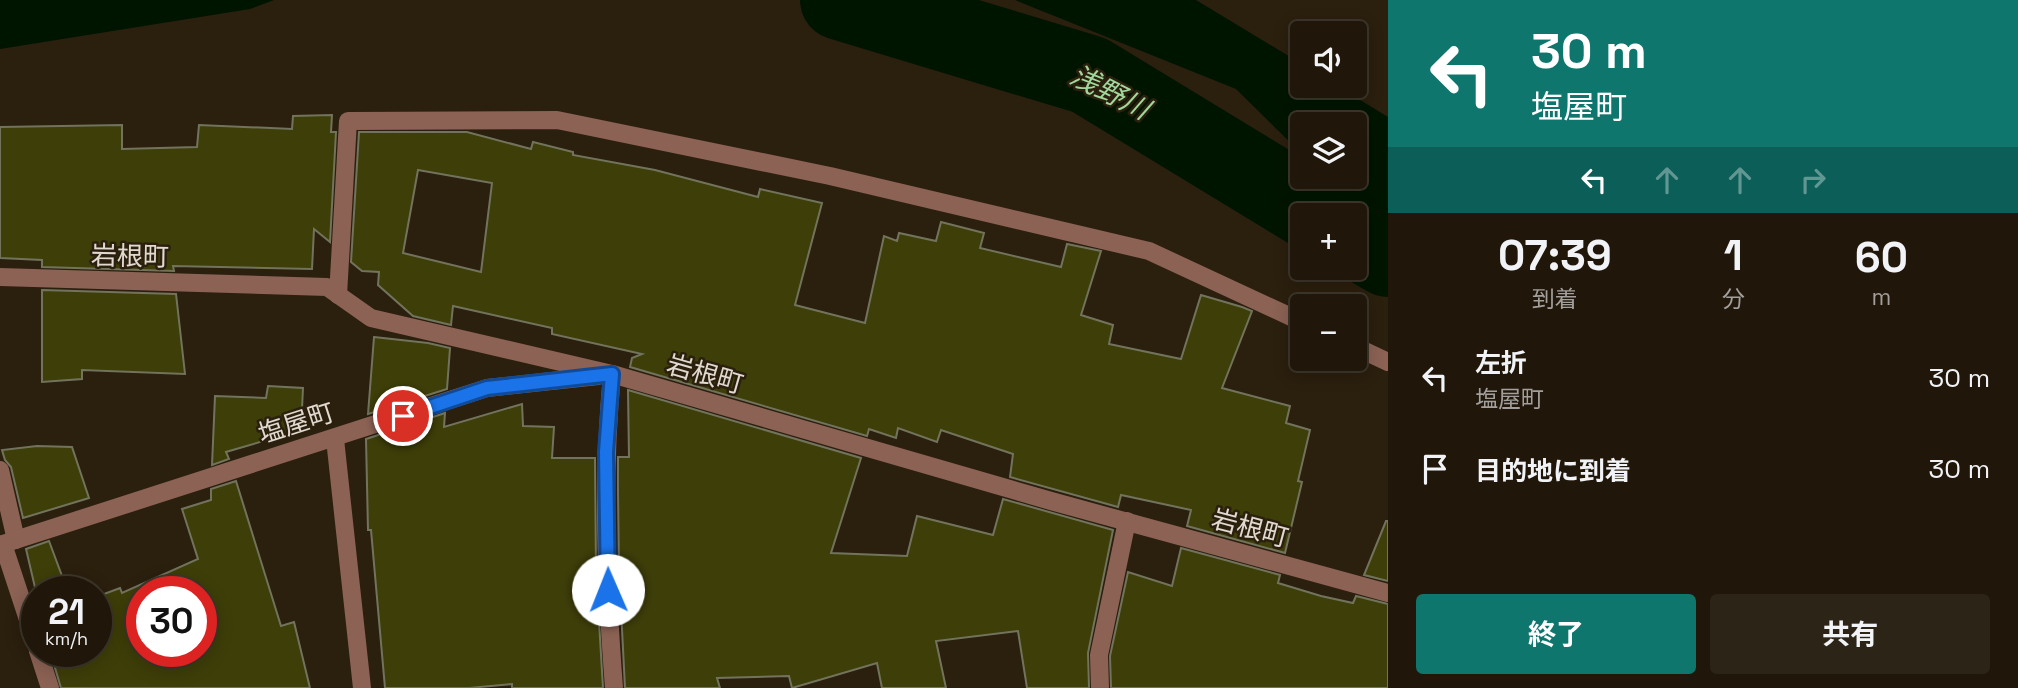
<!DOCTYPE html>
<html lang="ja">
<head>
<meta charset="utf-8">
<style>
	:root { --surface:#20170a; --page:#2d2418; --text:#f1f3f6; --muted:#a29f9c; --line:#3d362b; --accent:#0f766e }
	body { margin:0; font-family:"Space Grotesk","Noto Sans JP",sans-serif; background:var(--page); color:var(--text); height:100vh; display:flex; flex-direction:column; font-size:26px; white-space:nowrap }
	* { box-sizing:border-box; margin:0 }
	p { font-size:23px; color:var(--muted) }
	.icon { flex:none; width:38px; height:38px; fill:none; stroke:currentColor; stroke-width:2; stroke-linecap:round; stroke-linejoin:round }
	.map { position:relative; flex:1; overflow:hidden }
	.sheet { display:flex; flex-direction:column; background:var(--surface); width:630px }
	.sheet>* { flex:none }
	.guide { background:#0f766e; color:#fff; overflow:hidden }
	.controls { position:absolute; left:1290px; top:21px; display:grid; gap:14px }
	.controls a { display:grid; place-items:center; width:77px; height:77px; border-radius:7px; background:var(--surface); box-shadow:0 4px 18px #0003,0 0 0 2px var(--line); font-size:35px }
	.speed { position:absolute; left:21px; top:576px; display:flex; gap:14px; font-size:35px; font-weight:700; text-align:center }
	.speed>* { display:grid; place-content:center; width:91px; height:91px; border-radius:50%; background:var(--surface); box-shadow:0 4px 18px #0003,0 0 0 2px var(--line); line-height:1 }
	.speed small { font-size:18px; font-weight:400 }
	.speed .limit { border:10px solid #d22; background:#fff; color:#111 }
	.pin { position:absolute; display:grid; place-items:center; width:60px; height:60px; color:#fff; margin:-30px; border:4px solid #fff; border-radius:50%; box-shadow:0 2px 7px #0007 }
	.me { position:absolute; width:77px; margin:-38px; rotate:359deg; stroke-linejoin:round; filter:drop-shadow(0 0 5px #0008) }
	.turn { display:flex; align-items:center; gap:24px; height:147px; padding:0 28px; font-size:32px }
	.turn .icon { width:91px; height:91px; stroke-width:2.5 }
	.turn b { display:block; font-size:49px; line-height:60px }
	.lanes { display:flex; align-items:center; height:66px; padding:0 28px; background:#0003; justify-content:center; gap:35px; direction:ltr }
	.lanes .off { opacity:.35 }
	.eta { display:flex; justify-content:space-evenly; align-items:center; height:119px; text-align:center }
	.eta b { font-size:42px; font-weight:700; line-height:49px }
	.cta { display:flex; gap:14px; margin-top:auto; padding:14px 28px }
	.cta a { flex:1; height:80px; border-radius:7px; background:var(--accent); color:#fff; font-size:28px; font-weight:700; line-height:80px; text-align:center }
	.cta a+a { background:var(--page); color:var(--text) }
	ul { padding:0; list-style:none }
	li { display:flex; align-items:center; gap:21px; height:91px; padding:0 28px }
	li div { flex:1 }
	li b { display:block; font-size:26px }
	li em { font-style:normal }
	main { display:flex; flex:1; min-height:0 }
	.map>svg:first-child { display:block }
</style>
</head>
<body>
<main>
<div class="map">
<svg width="1388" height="688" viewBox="0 0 1388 688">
	<rect width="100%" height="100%" fill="#2b1f0e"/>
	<g fill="#001500">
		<path d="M 0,0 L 274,0 L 250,9 L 0,49 Z"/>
		<path d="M 1015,0 L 1196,0 L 1302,64 L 1302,86 L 1337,86 L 1388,117 L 1388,239 L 1325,177 L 1354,177 L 1354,124 L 1302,124 L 1302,154 L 1236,89 Z"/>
	</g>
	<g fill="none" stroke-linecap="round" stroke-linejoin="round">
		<g stroke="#001500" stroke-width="80">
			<path d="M 840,0 L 1089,75 L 1319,215"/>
			<path d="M 1354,237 L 1388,257"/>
		</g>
	</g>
	<g fill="#3e3e09" stroke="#72735d" stroke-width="2" fill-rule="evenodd">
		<path d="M 332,115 L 331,132 L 336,132 L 330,242 L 314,229 L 312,269 L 173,266 L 174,271 L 42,267 L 42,260 L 0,258 L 0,127 L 122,125 L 122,149 L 197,147 L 199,125 L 292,129 L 293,116 Z"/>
		<path d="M 359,132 L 467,132 L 531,149 L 533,142 L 573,152 L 573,155 L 655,170 L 758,197 L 760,189 L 822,203 L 795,305 L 865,323 L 884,236 L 897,241 L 899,233 L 936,241 L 941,222 L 984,233 L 980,248 L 1061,267 L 1067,244 L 1101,251 L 1081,315 L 1113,325 L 1109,344 L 1181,359 L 1201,295 L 1242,307 L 1252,311 L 1222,388 L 1290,406 L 1286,423 L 1310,430 L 1298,481 L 1302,482 L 1285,553 L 1187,526 L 1191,510 L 1121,495 L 1118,507 L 1010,477 L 1013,454 L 941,430 L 937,442 L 898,428 L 896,438 L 869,429 L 867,436 L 630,367 L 632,358 L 642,354 L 552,334 L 552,328 L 453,306 L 451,325 L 413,316 L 378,285 L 379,272 L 362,271 L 351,262 ZM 418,170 L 492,183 L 481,272 L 403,253 Z"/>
		<path d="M 42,290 L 176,294 L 185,374 L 82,370 L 82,379 L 42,382 Z"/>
		<path d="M 374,337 L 428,343 L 450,348 L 447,389 L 368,414 Z"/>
		<path d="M 268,386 L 303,388 L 301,430 L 226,452 L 229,459 L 212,465 L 215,396 L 266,398 Z"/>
		<path d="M 628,390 L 861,458 L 831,553 L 907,556 L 917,516 L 993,535 L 1003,499 L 1113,530 L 1088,653 L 1089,688 L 1027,688 L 1018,631 L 936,641 L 946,688 L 882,688 L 877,663 L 792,688 L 789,676 L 717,678 L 720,688 L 625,688 L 619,570 L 618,492 L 618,457 L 629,457 Z"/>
		<path d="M 522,404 L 523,426 L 554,427 L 552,458 L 595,458 L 596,571 L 603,688 L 512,688 L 512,684 L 469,688 L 385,688 L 371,530 L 368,530 L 366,439 L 445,413 L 444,427 Z"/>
		<path d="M 37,446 L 72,447 L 89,498 L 23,518 L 11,467 L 5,460 L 2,450 Z"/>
		<path d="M 236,481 L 281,626 L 294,622 L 310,688 L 61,688 L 50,651 L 96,651 L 96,597 L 120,588 L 122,593 L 198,559 L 182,509 L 211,500 L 211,489 ZM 142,592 L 201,592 L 201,651 L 142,651 Z"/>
		<path d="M 1386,521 L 1388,521 L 1388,581 L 1364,575 Z"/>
		<path d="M 49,541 L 68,592 L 37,592 L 37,596 L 26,549 Z"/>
		<path d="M 1181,548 L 1280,575 L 1278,583 L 1321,596 L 1353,603 L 1356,596 L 1388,604 L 1388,688 L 1111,688 L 1110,656 L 1128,572 L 1172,586 Z"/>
	</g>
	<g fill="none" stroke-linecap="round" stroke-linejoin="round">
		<g stroke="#8b6254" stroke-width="18">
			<path d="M 0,277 L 327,287 L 371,318 L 612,374 L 1051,501 L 1388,593"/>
			<path d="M 338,295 L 348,121 L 557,120 L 830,176 L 1149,251 L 1302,322"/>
			<path d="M 1354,346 L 1388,362"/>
			<path d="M 612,374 C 602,479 606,584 614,688"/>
			<path d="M 335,439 L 362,688"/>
			<path d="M 0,470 L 16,540"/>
			<path d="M 3,544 L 37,647"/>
			<path d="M 0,545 L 487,388 L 598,376"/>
			<path d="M 38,651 L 50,688"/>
			<path d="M 1100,688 L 1099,655 L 1127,521"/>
		</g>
	</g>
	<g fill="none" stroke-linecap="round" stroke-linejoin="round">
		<defs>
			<path id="route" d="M 403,416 L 487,388 L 612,374 L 606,452 L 608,590"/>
		</defs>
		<use href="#route" stroke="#114b97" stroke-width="18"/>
		<use href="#route" stroke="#1a73e8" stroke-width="12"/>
	</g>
	<g text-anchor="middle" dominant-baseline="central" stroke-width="5" stroke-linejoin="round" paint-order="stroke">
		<g font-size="26" fill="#e2dad0" stroke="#2b1f0e">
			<text transform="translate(130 256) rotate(1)">岩根町</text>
			<text transform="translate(705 374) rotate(16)">岩根町</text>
			<text transform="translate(296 423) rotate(-18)">塩屋町</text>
			<text transform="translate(1250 528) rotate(15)">岩根町</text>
		</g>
		<g font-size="28" font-style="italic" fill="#a0d89c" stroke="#2b1f0e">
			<text transform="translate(1110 92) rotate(27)">浅野川</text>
		</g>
	</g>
</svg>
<div class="controls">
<a><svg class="icon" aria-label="sound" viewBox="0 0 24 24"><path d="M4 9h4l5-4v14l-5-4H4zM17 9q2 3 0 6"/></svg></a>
<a><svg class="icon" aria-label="layers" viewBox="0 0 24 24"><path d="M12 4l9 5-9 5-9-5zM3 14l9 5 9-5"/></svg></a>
<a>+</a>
<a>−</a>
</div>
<div class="speed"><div>21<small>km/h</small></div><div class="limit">30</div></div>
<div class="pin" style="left:403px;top:416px;background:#d93025"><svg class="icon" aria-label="arrive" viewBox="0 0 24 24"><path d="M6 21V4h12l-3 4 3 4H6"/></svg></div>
<svg class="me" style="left:608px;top:590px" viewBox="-20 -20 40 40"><circle r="19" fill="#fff"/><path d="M0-13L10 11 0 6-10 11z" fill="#1a73e8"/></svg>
</div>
<section class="sheet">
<div class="guide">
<div class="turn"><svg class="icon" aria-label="left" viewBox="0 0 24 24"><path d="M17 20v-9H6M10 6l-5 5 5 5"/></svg><div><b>30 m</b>塩屋町</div></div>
<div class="lanes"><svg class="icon" aria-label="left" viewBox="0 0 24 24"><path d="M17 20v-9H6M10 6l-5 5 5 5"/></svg><svg class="icon off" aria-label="ahead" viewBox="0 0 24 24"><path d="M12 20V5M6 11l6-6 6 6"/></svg><svg class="icon off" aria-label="ahead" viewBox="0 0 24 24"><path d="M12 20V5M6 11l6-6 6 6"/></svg><svg class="icon off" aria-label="right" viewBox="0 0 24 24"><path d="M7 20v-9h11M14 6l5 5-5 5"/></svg></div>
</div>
<div class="eta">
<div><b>07:39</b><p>到着</p></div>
<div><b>1</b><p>分</p></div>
<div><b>60</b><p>m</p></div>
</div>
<ul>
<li><svg class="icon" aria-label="left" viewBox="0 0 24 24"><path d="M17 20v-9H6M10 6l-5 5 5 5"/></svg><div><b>左折</b><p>塩屋町</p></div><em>30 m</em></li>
<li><svg class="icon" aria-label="arrive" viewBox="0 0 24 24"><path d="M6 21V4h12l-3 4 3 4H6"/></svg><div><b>目的地に到着</b></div><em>30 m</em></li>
</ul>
<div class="cta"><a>終了</a><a>共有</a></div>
</section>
</main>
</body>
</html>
